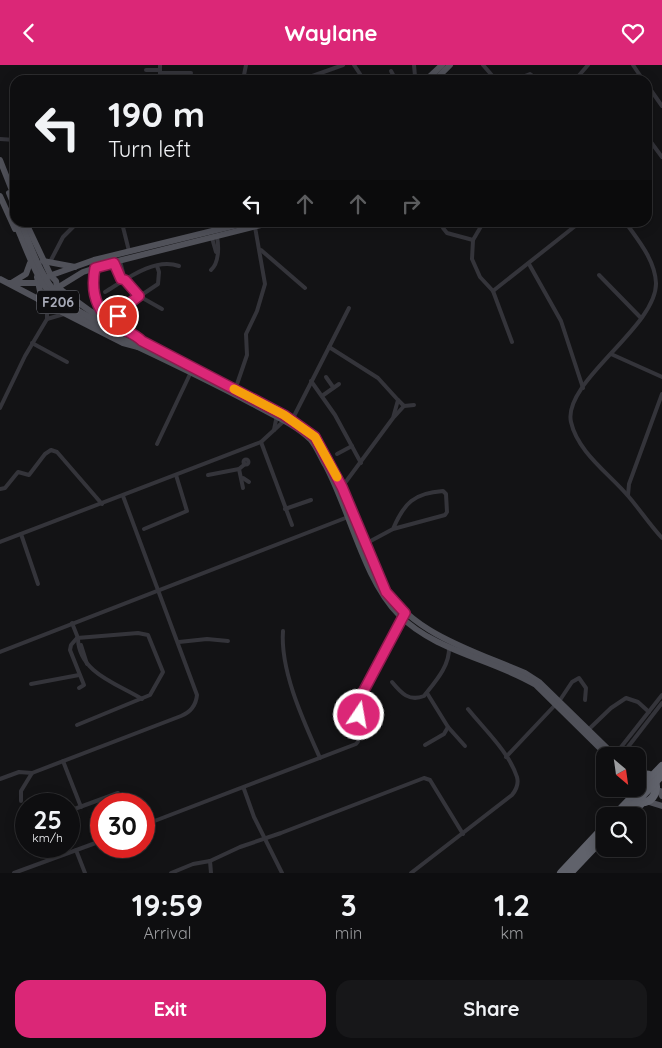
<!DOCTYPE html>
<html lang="en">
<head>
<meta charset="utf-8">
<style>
	:root { --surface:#0e0e10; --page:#171719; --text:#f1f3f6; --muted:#9b9c9f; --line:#2e2e30; --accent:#db2777 }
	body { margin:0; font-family:Quicksand,sans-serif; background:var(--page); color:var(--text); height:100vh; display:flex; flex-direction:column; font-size:19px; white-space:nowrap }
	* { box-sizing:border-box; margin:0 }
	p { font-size:16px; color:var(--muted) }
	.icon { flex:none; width:28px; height:28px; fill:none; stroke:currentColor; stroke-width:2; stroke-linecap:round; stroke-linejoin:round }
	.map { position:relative; height:808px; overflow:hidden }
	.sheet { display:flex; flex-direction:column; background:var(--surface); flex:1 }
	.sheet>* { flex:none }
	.top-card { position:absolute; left:10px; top:10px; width:642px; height:152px; border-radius:15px; box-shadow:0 2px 12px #0003,0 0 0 1px var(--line); background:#0e0e10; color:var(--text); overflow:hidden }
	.needle { width:32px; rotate:151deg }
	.buttons { position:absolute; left:596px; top:682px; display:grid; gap:10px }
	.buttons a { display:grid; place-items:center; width:50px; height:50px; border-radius:10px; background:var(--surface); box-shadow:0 2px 12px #0003,0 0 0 1px var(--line); font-size:25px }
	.speed { position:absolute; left:15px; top:728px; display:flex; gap:10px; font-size:25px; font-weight:700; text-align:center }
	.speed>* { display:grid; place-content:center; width:65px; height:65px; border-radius:50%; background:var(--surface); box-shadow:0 2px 12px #0003,0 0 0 1px var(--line); line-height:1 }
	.speed small { font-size:12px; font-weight:400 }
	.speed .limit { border:8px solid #d22; background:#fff; color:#111 }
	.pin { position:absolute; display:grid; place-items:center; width:42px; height:42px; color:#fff; margin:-21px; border:2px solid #fff; border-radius:50%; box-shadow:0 1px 5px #0007 }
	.me { position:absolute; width:55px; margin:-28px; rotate:12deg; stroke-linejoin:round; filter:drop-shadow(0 0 4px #0008) }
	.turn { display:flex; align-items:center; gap:18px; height:105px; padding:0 15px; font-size:22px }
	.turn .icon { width:65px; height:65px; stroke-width:2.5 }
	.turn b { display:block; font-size:35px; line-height:42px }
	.lanes { display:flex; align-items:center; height:48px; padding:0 15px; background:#0003; justify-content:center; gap:25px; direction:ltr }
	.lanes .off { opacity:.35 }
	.eta { display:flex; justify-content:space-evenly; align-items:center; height:85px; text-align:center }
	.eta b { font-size:30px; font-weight:700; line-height:35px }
	.button { display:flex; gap:10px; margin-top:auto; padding:10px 15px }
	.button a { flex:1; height:58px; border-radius:15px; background:var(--accent); color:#fff; font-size:20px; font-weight:700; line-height:58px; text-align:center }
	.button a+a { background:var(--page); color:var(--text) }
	header { display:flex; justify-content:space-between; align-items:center; height:65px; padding:0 15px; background:var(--accent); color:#fff; font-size:22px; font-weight:700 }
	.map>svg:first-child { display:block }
</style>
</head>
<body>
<header><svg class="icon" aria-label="back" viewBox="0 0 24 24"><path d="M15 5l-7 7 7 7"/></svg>Waylane<svg class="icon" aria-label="heart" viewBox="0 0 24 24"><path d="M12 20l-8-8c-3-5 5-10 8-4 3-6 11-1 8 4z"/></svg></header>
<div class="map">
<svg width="662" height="808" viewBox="0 0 662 808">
	<rect width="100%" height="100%" fill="#131315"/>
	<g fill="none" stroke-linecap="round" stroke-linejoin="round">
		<g stroke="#34343a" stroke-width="4">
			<path d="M 160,0 L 160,15"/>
			<path d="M 354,0 L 364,15"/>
			<path d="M 414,0 L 415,11"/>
			<path d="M 483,0 L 496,15"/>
			<path d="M 633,0 L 643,15"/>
			<path d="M 146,5 L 160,5"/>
			<path d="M 391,6 L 396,15"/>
			<path d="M 160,8 L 191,8"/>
			<path d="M 243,15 L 246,0"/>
			<path d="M 301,15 L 343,0"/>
			<path d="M 514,15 L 530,9 L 538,15"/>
			<path d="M 575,15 L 588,0"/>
			<path d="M 648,21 L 662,41"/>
			<path d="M 648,73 L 662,92"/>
			<path d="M 0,74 L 15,75"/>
			<path d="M 122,158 L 129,186"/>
			<path d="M 444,158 L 443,163 L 447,168 L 473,175"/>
			<path d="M 483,158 L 473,175 L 472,194 L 480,212 L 493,226 L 512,277"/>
			<path d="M 626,158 C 638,175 655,195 656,218 C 657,262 562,317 571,357 C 578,388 610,409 629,432 C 640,445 650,460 662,473"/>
			<path d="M 212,173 L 216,187"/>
			<path d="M 261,185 L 305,223"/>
			<path d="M 113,195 L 121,214 L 125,215 L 139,231 L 162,244"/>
			<path d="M 120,196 L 125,215"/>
			<path d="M 50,197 L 63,172 L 77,158"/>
			<path d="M 529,199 L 561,256 L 583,323"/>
			<path d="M 211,205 C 219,198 219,182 217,172"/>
			<path d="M 599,210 L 641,253"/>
			<path d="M 493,226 L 579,158"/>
			<path d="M 105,227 C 125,215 154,192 179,201"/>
			<path d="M 118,251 L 131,237 L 158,219 L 159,207 L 157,201"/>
			<path d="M 47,254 L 64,249"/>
			<path d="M 32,278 L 67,297"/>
			<path d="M 329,282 L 378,313 L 398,335 L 393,353 L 342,422"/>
			<path d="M 611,289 L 662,312"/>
			<path d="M 326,312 L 333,322"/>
			<path d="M 311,316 L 335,350 L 361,398"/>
			<path d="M 235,325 L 247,290 L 246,269 L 257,246 L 265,219 L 255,162"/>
			<path d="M 322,331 L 339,319"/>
			<path d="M 398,335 L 404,341 L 414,340"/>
			<path d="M 0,343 L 25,291 L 47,254 L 47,230"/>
			<path d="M 394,352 L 404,341"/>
			<path d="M 292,355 L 349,243"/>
			<path d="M 274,365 L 277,350"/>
			<path d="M 261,377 L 292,460"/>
			<path d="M 157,379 L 191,307"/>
			<path d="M 337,389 L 352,381"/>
			<circle cx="246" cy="397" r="2.5"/>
			<path d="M 239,404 L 243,423"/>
			<path d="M 208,410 L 239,404 L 245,399"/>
			<path d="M 243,413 L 249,417"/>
			<path d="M 0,424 L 5,423 L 18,407 L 29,410 L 45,389 L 51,385 L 57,387 L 102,439"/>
			<path d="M 628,430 L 629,419 L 662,329"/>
			<path d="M 285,444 L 311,435"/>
			<path d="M 144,464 L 187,446 L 176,410"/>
			<path d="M 21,469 L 38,519"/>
			<path d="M 0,477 L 261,377 L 285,355"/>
			<path d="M 365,479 L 393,464 L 445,450 L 447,447 L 446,429 L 443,426 C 414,428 404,438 393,464"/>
			<path d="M 72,558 L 78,573"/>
			<path d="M 283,566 C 280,606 304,657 320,693"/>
			<path d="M 78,574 C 79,608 118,619 142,634"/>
			<path d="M 179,577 L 207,574 L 228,576"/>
			<path d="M 81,580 L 87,599"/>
			<path d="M 0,587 L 348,452"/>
			<path d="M 392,617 C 401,628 409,637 424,631 C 435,617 450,601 449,582"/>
			<path d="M 31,619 L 79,610"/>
			<path d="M 427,628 L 448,662 L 465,681"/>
			<path d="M 560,635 L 572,617 L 579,613 L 586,623 L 585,635"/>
			<path d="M 77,660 L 150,630 L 163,607 L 148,570 L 138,568 L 77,573 L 71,580 L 70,585 L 84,620 L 79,623"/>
			<path d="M 588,665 L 611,643 L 626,633 L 638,637 L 649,647"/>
			<path d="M 425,680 L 444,669 L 448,662"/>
			<path d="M 614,691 L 662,630"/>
			<path d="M 621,691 L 662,638"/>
			<path d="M 506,692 L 557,638"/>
			<path d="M 63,696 L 81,742"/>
			<path d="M 0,714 L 19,707 L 32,708 L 181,651 C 191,647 196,640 197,630 L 123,431"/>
			<path d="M 244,724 L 254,752 L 282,808"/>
			<path d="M 21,736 L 21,726 L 32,708"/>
			<path d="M 69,746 L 118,728"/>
			<path d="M 144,760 L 356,679 C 366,668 357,651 359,638 C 363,619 393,569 404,551"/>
			<path d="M 76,785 L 85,808"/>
			<path d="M 210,796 L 211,808"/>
			<path d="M 14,808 L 101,776"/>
			<path d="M 171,808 L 193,799 L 210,796 L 240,782 L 281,768 L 424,713 L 430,715 L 463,769"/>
			<path d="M 411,808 L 512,730 C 516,725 519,719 517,712 C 509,687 484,664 468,644"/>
		</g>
		<g stroke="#505159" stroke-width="6">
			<path d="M 426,15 L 442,0"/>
			<path d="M 435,15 L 450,0"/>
			<path d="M 0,95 L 15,133"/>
			<path d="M 9,128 L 15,143"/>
			<path d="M 0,131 L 15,164"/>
			<path d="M 26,158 L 51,211 L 56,216 L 57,222 L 90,246 L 133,269 L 142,276 L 284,350 L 315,372 L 342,422 L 379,513 C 407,568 472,585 525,608 L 539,617 L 615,691"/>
			<path d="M 43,196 L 75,202"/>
			<path d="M 95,203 C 90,228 94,235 109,254"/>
			<path d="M 49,211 L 94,195 L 245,158"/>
			<path d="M 37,212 L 40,226 L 47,230 L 62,247 L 123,278 L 138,282 C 176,300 215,319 253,339 C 272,350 295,359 311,375 C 317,382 321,393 326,401 C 350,446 364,515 399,550 C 436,587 493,594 536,620 L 608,691"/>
			<path d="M 0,214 L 59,245"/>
			<path d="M 13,217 L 26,209 L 30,198"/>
			<path d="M 9,218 L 39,218 L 40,216"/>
			<path d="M 57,223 L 83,207 L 114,197 L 269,158"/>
			<path d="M 38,234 L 49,229"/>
			<path d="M 660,726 L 662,731"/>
			<path d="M 649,737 L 662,741"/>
		</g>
		<g stroke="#60626b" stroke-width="8">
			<path d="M 632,724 L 637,734 L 645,737 C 662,734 659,700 638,712"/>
			<path d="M 628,751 L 643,737"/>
			<path d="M 561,808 L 605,761"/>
			<path d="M 570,808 L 605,771"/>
		</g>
		<g stroke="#505159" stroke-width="6">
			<path d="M 15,158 C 26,182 35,213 54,233 C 70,251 115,269 138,282"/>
			<path d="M 21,158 C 31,181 40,211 58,230 C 76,250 117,264 142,276"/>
		</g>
		<g stroke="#60626b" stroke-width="8">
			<path d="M 614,751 L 662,701"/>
			<path d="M 623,751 L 662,710"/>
		</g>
	</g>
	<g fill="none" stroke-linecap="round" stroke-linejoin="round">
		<defs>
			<path id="route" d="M 118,251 L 126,241 L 139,231 L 125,215 L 121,214 L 114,198 L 95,203 C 91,224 94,243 112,257 C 121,265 133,267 142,276 L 284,350 L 315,372 L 342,422 L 386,527 L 405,548 L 361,631 L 359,650"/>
		</defs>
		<use href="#route" stroke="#8e194d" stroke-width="12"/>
		<use href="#route" stroke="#db2777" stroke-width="9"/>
		<path stroke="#f59e0b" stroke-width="9" d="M 234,324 L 284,350 L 315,372 L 337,412"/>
	</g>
	<g text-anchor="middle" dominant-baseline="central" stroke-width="5" stroke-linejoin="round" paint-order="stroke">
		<rect fill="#0e0e10" stroke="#787a84" stroke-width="1" x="37" y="225.5" width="42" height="23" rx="4"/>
		<g font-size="14" font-weight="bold" fill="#a5a8b5">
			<text x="58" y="237">F206</text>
		</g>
	</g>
</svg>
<div class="buttons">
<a><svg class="needle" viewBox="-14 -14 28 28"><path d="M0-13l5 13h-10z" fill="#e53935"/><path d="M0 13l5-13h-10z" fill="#9b9c9f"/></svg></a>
<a><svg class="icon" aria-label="search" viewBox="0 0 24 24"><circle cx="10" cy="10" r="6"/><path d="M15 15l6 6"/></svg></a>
</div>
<div class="speed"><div>25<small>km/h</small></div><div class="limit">30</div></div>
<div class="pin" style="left:118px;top:251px;background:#d93025"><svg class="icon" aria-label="arrive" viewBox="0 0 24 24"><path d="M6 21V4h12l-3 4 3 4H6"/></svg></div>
<svg class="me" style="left:359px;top:650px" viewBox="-20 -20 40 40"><circle r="17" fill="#db2777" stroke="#fff" stroke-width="3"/><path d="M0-11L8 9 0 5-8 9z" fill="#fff"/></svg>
<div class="top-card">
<div class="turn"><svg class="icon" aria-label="left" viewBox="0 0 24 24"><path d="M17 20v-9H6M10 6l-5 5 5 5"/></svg><div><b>190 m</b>Turn left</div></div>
<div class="lanes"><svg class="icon" aria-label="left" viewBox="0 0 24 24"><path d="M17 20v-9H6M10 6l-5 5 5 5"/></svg><svg class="icon off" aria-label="ahead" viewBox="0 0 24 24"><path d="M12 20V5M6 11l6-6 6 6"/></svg><svg class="icon off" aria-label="ahead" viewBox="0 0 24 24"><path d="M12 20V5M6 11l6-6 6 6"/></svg><svg class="icon off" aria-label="right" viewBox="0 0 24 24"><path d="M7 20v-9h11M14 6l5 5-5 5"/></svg></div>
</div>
</div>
<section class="sheet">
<div class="eta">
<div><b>19:59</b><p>Arrival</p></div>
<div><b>3</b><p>min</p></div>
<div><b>1.2</b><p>km</p></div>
</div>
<div class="button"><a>Exit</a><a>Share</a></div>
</section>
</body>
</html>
